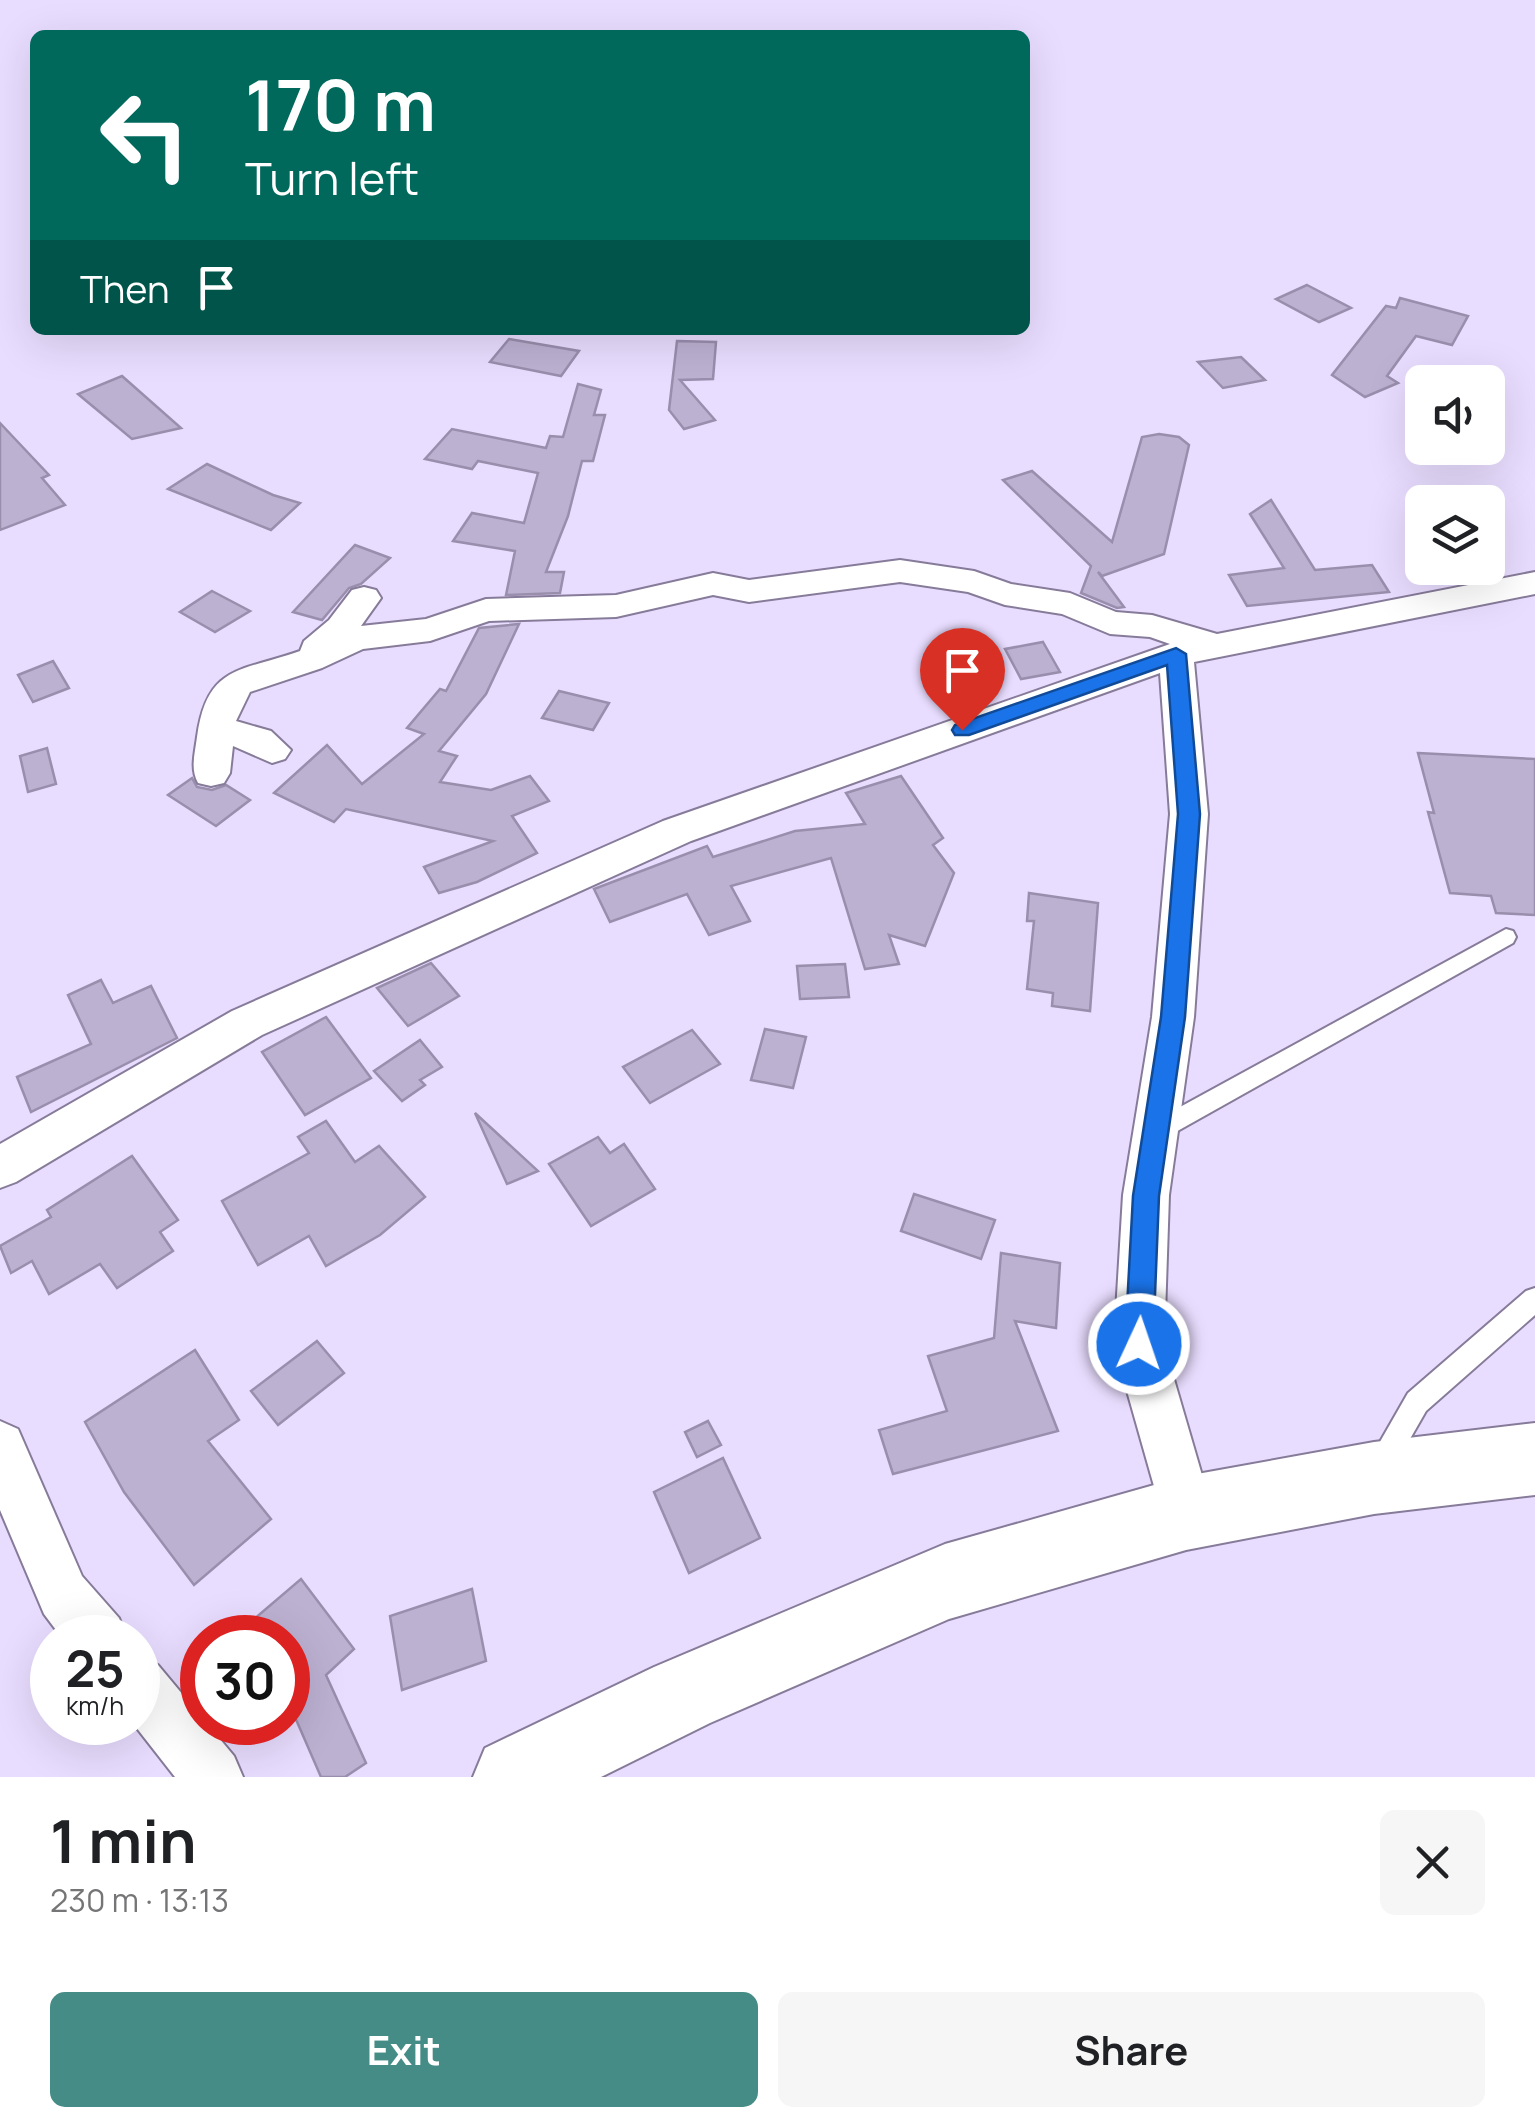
<!DOCTYPE html>
<html lang="en">
<head>
<meta charset="utf-8">
<style>
	:root { --surface:#fff; --page:#f6f6f6; --text:#202124; --muted:#757577; --accent:#458c87 }
	body { margin:0; font-family:Manrope,sans-serif; background:var(--page); color:var(--text); height:100vh; display:flex; flex-direction:column; font-size:38px; white-space:nowrap }
	* { box-sizing:border-box; margin:0 }
	p { font-size:32px; color:var(--muted) }
	.icon { flex:none; width:55px; height:55px; fill:none; stroke:currentColor; stroke-width:2; stroke-linecap:round; stroke-linejoin:round }
	.map { position:relative; height:1777px; overflow:hidden }
	.details { display:flex; flex-direction:column; background:var(--surface); flex:1 }
	.details>* { flex:none }
	.banner { position:absolute; left:30px; top:30px; width:1000px; height:305px; border-radius:15px; box-shadow:0 10px 40px #0002; background:#00695c; color:#fff; overflow:hidden }
	.fabs { position:absolute; left:1405px; top:365px; display:grid; gap:20px }
	.fabs a { display:grid; place-items:center; width:100px; height:100px; border-radius:15px; background:var(--surface); box-shadow:0 10px 40px #0002; font-size:50px }
	.speed { position:absolute; left:30px; top:1615px; display:flex; gap:20px; font-size:50px; font-weight:700; text-align:center }
	.speed>* { display:grid; place-content:center; width:130px; height:130px; border-radius:50%; background:var(--surface); box-shadow:0 10px 40px #0002; line-height:1 }
	.speed small { font-size:25px; font-weight:400 }
	.speed .limit { border:15px solid #d22; background:#fff; color:#111 }
	.pin { position:absolute; display:grid; place-items:center; width:85px; height:85px; color:#fff; margin:-102px -42px; border-radius:50% 50% 50% 0; rotate:-45deg; box-shadow:0 0 10px #0007 }
	.pin .icon { rotate:45deg }
	.me { position:absolute; width:110px; margin:-55px; rotate:3deg; stroke-linejoin:round; filter:drop-shadow(0 0 8px #0008) }
	.turn { display:flex; align-items:center; gap:35px; height:210px; padding:0 50px; font-size:45px }
	.turn .icon { width:130px; height:130px; stroke-width:2.5 }
	.turn b { display:block; font-size:70px; line-height:85px }
	.then { display:flex; align-items:center; height:95px; padding:0 50px; background:#0003; gap:20px; font-size:38px }
	.round { display:grid; place-items:center; flex:none; width:105px; height:105px; border-radius:15px; background:var(--page) }
	.headline { display:flex; align-items:center; justify-content:space-between; height:170px; padding:0 50px }
	h1 { font-size:60px; font-weight:700; line-height:75px }
	.cta { display:flex; gap:20px; margin-top:auto; padding:20px 50px }
	.cta a { flex:1; height:115px; border-radius:15px; background:var(--accent); color:#fff; font-size:40px; font-weight:700; line-height:115px; text-align:center }
	.cta a+a { background:var(--page); color:var(--text) }
	.map>svg:first-child { display:block }
</style>
</head>
<body>
<div class="map">
<svg width="1535" height="1777" viewBox="0 0 1535 1777">
	<rect width="100%" height="100%" fill="#e9ddff"/>
	<g fill="#bdb1d2" stroke="#9a8ead" stroke-width="2.5">
		<path d="M 1307,285 L 1351,308 L 1319,322 L 1276,299 Z"/>
		<path d="M 1400,298 L 1468,316 L 1452,345 L 1416,336 L 1387,376 L 1398,383 L 1365,397 L 1332,375 L 1386,306 L 1396,308 Z"/>
		<path d="M 509,339 L 579,351 L 561,376 L 490,362 Z"/>
		<path d="M 677,341 L 716,342 L 713,379 L 680,380 L 715,420 L 684,429 L 669,410 Z"/>
		<path d="M 1241,357 L 1265,380 L 1223,388 L 1198,362 Z"/>
		<path d="M 122,376 L 181,428 L 132,439 L 78,394 Z"/>
		<path d="M 578,384 L 601,390 L 594,415 L 605,415 L 593,461 L 582,461 L 568,516 L 546,572 L 564,572 L 560,593 L 506,595 L 515,551 L 453,541 L 472,513 L 524,523 L 538,473 L 478,461 L 472,469 L 425,459 L 452,429 L 546,448 L 550,436 L 563,437 Z"/>
		<path d="M 0,423 L 49,475 L 42,478 L 65,505 L 0,530 Z"/>
		<path d="M 1159,434 L 1179,437 L 1189,445 L 1164,554 L 1102,576 L 1098,572 L 1124,607 L 1117,608 L 1081,593 L 1091,566 L 1003,480 L 1032,471 L 1112,542 L 1142,437 Z"/>
		<path d="M 207,464 L 273,495 L 300,503 L 271,530 L 168,489 Z"/>
		<path d="M 1271,500 L 1315,570 L 1372,565 L 1389,592 L 1247,606 L 1229,575 L 1284,568 L 1250,514 Z"/>
		<path d="M 355,545 L 390,558 L 361,584 L 349,588 L 322,620 L 293,612 Z"/>
		<path d="M 212,591 L 250,611 L 215,632 L 180,612 Z"/>
		<path d="M 519,624 L 486,694 L 439,751 L 457,756 L 440,782 L 491,790 L 530,776 L 549,801 L 512,816 L 537,853 L 477,882 L 439,893 L 424,867 L 493,841 L 346,809 L 334,822 L 274,793 L 327,745 L 362,784 L 424,734 L 407,728 L 440,689 L 446,691 L 479,628 Z"/>
		<path d="M 1043,642 L 1060,672 L 1021,679 L 1005,649 Z"/>
		<path d="M 53,661 L 69,688 L 33,702 L 18,675 Z"/>
		<path d="M 559,691 L 609,703 L 593,730 L 542,718 Z"/>
		<path d="M 47,748 L 56,784 L 28,792 L 20,756 Z"/>
		<path d="M 1418,753 L 1535,759 L 1535,915 L 1496,913 L 1491,896 L 1450,893 L 1428,812 L 1434,813 Z"/>
		<path d="M 901,776 L 943,838 L 933,845 L 954,873 L 925,946 L 889,935 L 899,964 L 865,969 L 831,858 L 731,886 L 750,921 L 709,935 L 687,894 L 610,922 L 594,889 L 707,846 L 713,857 L 795,831 L 865,824 L 846,793 Z"/>
		<path d="M 192,778 L 197,787 L 212,790 L 226,785 L 250,800 L 216,826 L 168,795 Z"/>
		<path d="M 1029,893 L 1098,903 L 1090,1011 L 1052,1006 L 1053,993 L 1027,989 L 1034,921 L 1027,921 Z"/>
		<path d="M 431,963 L 459,996 L 408,1026 L 377,988 Z"/>
		<path d="M 845,964 L 849,997 L 800,999 L 797,966 Z"/>
		<path d="M 101,980 L 113,1003 L 151,986 L 177,1038 L 31,1112 L 17,1077 L 91,1044 L 68,995 Z"/>
		<path d="M 326,1017 L 371,1078 L 305,1115 L 262,1052 Z"/>
		<path d="M 765,1029 L 806,1037 L 793,1088 L 751,1080 Z"/>
		<path d="M 692,1030 L 720,1064 L 650,1103 L 623,1067 Z"/>
		<path d="M 420,1040 L 442,1067 L 420,1080 L 425,1085 L 402,1101 L 374,1071 Z"/>
		<path d="M 475,1113 L 538,1171 L 507,1184 Z"/>
		<path d="M 326,1121 L 355,1162 L 379,1146 L 425,1197 L 380,1235 L 326,1266 L 309,1236 L 258,1265 L 222,1201 L 309,1153 L 298,1137 Z"/>
		<path d="M 598,1137 L 610,1153 L 624,1144 L 655,1189 L 591,1226 L 549,1164 Z"/>
		<path d="M 132,1156 L 178,1220 L 160,1232 L 173,1251 L 117,1288 L 100,1264 L 49,1294 L 32,1261 L 11,1273 L 0,1246 L 51,1217 L 47,1210 Z"/>
		<path d="M 914,1194 L 995,1220 L 981,1259 L 901,1231 Z"/>
		<path d="M 1001,1253 L 1060,1263 L 1056,1328 L 1015,1321 L 1058,1431 L 893,1474 L 879,1430 L 947,1411 L 928,1356 L 994,1338 Z"/>
		<path d="M 317,1341 L 344,1373 L 278,1425 L 251,1391 Z"/>
		<path d="M 195,1350 L 239,1420 L 208,1441 L 271,1519 L 194,1585 L 124,1492 L 85,1422 Z"/>
		<path d="M 708,1421 L 721,1445 L 697,1457 L 685,1432 Z"/>
		<path d="M 723,1458 L 760,1538 L 689,1573 L 654,1492 Z"/>
		<path d="M 301,1579 L 354,1649 L 326,1675 L 366,1763 L 345,1777 L 321,1777 L 288,1701 L 288,1638 L 232,1638 Z"/>
		<path d="M 472,1589 L 486,1661 L 402,1690 L 390,1616 Z"/>
	</g>
	<g fill="none" stroke-linecap="round" stroke-linejoin="round">
		<defs>
			<g id="service">
				<path d="M 1506,929 L 1513,931 L 1516,937 L 1513,943 L 1165,1138 L 1157,1141 L 1149,1138 L 1146,1131 L 1149,1124 Z"/>
				<path d="M 1535,1288 L 1535,1315 L 1426,1411 L 1391,1472 L 1382,1476 L 1373,1472 L 1369,1463 L 1373,1454 L 1408,1393 L 1526,1291 Z"/>
			</g>
			<g id="minor">
				<path d="M 900,560 L 974,571 L 1011,584 L 1070,593 L 1116,612 L 1152,615 L 1217,634 L 1535,572 L 1535,594 L 1194,662 L 1208,814 L 1194,1017 L 1169,1195 L 1164,1345 L 1213,1513 L 1205,1532 L 1186,1540 L 1167,1532 L 1114,1345 L 1123,1195 L 1152,1017 L 1170,814 L 1160,673 L 691,841 L 262,1035 L 16,1182 L 0,1188 L 0,1144 L 232,1011 L 663,821 L 1170,644 L 1150,637 L 1110,634 L 1062,614 L 1005,605 L 968,592 L 900,582 L 749,602 L 713,595 L 616,617 L 489,621 L 430,641 L 363,649 L 322,668 L 250,692 L 236,721 L 271,731 L 291,750 L 285,759 L 272,763 L 233,746 L 230,773 L 224,783 L 211,786 L 198,783 C 190,769 195,753 197,737 C 207,664 241,672 300,651 L 304,641 L 329,620 L 352,590 L 364,587 L 376,590 L 381,598 L 361,626 L 426,619 L 486,599 L 616,595 L 713,573 L 749,580 Z"/>
				<path d="M 0,1421 L 18,1429 L 82,1576 L 119,1618 L 127,1638 L 62,1638 L 44,1614 L 0,1510 Z"/>
				<path d="M 138,1656 L 158,1665 L 234,1756 L 243,1777 L 175,1777 L 132,1722 L 138,1722 Z"/>
			</g>
			<path id="secondary" d="M 1535,1423 L 1535,1495 L 1374,1514 L 1186,1550 L 949,1619 L 710,1723 L 601,1777 L 473,1777 L 485,1748 L 654,1667 L 945,1544 L 1186,1476 L 1374,1442 Z"/>
		</defs>
		<use href="#service" stroke="#877b9a" stroke-width="4"/>
		<use href="#minor" stroke="#877b9a" stroke-width="4"/>
		<use href="#secondary" stroke="#877b9a" stroke-width="4"/>
		<use href="#service" fill="#fff" fill-rule="evenodd"/>
		<use href="#minor" fill="#fff" fill-rule="evenodd"/>
		<use href="#secondary" fill="#fff" fill-rule="evenodd"/>
	</g>
	<path fill="#1a73e8" stroke="#114b97" stroke-width="2.5" d="M 1176,648 L 1186,654 L 1200,814 L 1185,1017 L 1159,1196 L 1153,1344 L 1149,1354 L 1139,1358 L 1129,1354 L 1125,1344 L 1133,1196 L 1161,1017 L 1178,814 L 1167,665 L 969,735 L 955,735 L 952,730 L 955,725 Z"/>
</svg>
<div class="fabs">
<a><svg class="icon" aria-label="sound" viewBox="0 0 24 24"><path d="M4 9h4l5-4v14l-5-4H4zM17 9q2 3 0 6"/></svg></a>
<a><svg class="icon" aria-label="layers" viewBox="0 0 24 24"><path d="M12 4l9 5-9 5-9-5zM3 14l9 5 9-5"/></svg></a>
</div>
<div class="speed"><div>25<small>km/h</small></div><div class="limit">30</div></div>
<div class="pin" style="left:962px;top:730px;background:#d93025"><svg class="icon" aria-label="arrive" viewBox="0 0 24 24"><path d="M6 21V4h12l-3 4 3 4H6"/></svg></div>
<svg class="me" style="left:1139px;top:1344px" viewBox="-20 -20 40 40"><circle r="17" fill="#1a73e8" stroke="#fff" stroke-width="3"/><path d="M0-11L8 9 0 5-8 9z" fill="#fff"/></svg>
<div class="banner">
<div class="turn"><svg class="icon" aria-label="left" viewBox="0 0 24 24"><path d="M17 20v-9H6M10 6l-5 5 5 5"/></svg><div><b>170 m</b>Turn left</div></div>
<div class="then">Then<svg class="icon" aria-label="arrive" viewBox="0 0 24 24"><path d="M6 21V4h12l-3 4 3 4H6"/></svg></div>
</div>
</div>
<section class="details">
<div class="headline"><div><h1>1 min</h1><p>230 m · 13:13</p></div><a class="round"><svg class="icon" aria-label="close" viewBox="0 0 24 24"><path d="M6 6l12 12M18 6L6 18"/></svg></a></div>
<div class="cta"><a>Exit</a><a>Share</a></div>
</section>
</body>
</html>
